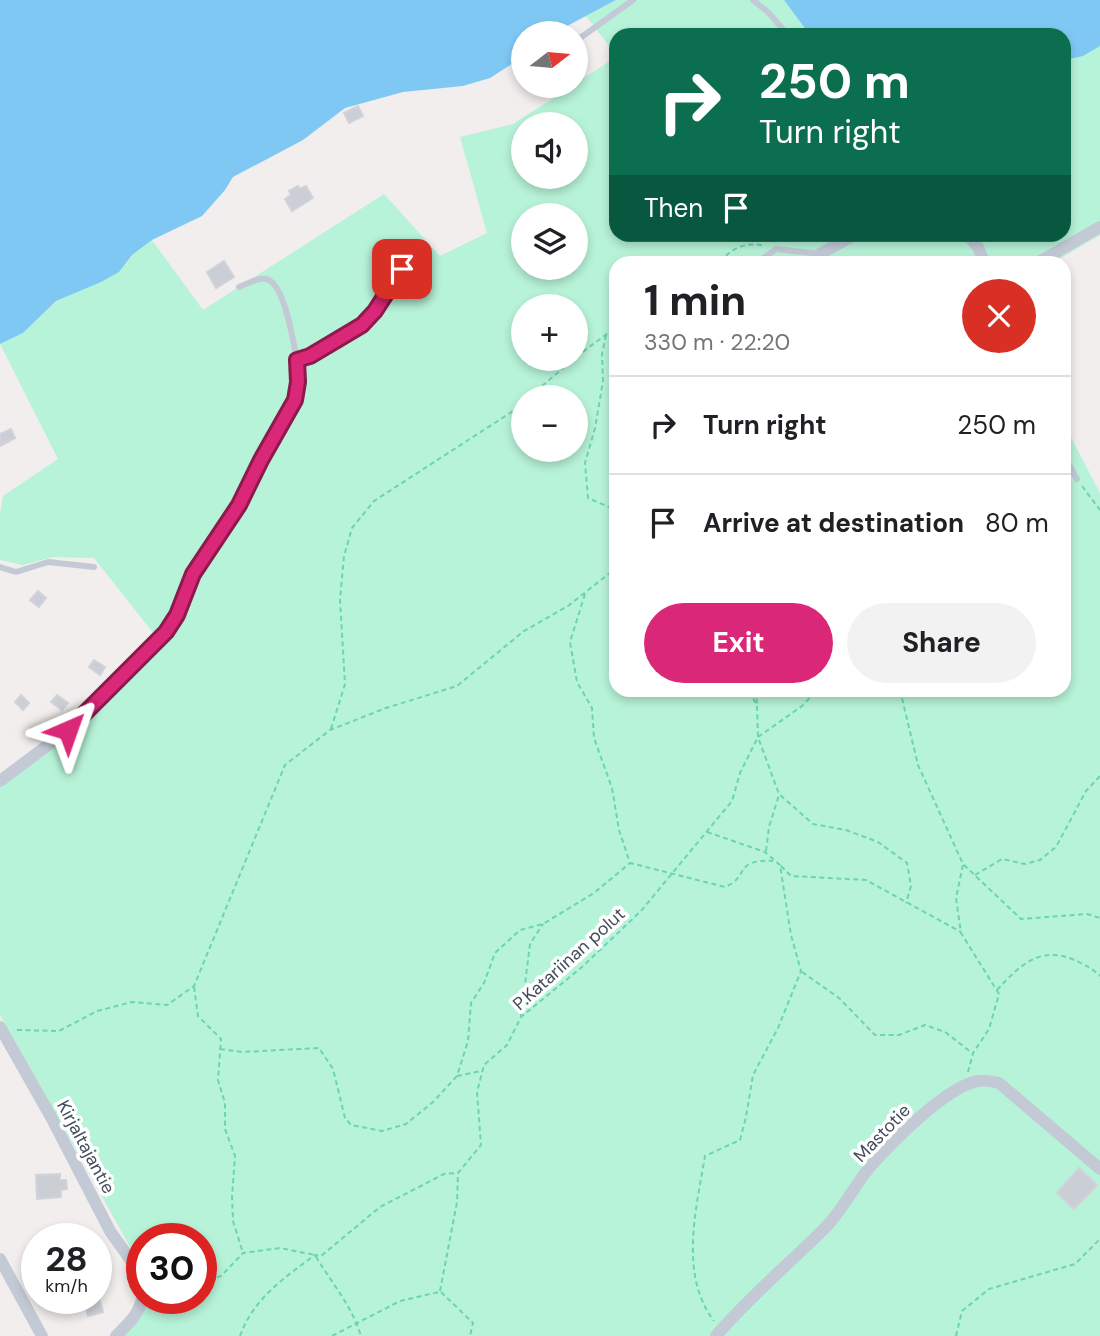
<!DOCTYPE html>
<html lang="en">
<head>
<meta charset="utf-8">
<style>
	:root { --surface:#fff; --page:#f2f2f2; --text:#202124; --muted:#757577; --line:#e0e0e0; --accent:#db2777 }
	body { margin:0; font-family:"DM Sans",sans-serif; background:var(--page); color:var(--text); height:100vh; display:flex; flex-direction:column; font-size:26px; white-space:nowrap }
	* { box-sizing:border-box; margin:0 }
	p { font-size:23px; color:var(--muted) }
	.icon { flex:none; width:38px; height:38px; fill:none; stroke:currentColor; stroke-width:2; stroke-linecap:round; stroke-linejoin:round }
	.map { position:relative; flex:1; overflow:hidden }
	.drawer { position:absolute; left:609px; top:256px; width:462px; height:441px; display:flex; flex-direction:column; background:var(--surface); border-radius:21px; box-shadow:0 4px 10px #0003 }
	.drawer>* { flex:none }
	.banner { position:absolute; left:609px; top:28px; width:462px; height:214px; border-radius:21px; box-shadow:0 4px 10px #0003; background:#0b6e4f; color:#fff; overflow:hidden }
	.needle { width:46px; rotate:74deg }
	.controls { position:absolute; left:511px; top:21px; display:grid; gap:14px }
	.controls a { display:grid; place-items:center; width:77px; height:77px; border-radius:50%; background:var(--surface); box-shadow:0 4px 10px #0003; font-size:35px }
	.speed { position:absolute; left:21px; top:1223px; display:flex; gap:14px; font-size:35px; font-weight:700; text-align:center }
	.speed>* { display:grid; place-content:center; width:91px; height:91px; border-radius:50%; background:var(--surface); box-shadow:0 4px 10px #0003; line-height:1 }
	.speed small { font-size:18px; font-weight:400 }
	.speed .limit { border:10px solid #d22; background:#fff; color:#111 }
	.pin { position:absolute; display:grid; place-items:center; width:60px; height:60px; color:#fff; margin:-30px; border-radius:14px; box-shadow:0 4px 10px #0006 }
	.me { position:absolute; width:77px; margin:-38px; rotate:43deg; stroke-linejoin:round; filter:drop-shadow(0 0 5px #0008) }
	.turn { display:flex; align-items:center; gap:24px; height:147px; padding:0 35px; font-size:32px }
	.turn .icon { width:91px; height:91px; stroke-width:2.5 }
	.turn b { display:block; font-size:49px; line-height:60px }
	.then { display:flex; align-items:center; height:66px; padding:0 35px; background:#0003; gap:14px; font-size:26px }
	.round { display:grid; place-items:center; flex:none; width:74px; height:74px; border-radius:37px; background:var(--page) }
	.summary { display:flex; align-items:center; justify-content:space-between; height:119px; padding:0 35px }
	h1 { font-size:42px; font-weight:700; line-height:52px }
	.button { display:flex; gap:14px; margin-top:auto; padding:14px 35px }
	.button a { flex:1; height:80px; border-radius:42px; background:var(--accent); color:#fff; font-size:28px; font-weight:700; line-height:80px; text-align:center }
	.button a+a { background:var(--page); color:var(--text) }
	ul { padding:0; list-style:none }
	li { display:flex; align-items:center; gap:21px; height:98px; padding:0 35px; border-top:2px solid var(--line) }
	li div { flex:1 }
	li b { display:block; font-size:26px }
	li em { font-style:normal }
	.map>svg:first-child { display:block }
</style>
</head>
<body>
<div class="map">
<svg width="1100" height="1336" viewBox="0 0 1100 1336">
	<rect width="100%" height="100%" fill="#f1eeed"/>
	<g fill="#b7f3d8" fill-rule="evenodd">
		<path d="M 616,0 L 794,0 L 827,35 L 616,35 L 616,55 L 586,16 Z"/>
		<path d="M 1100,0 L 1100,235 L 1054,262 L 616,262 L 616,690 L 1064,690 L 1064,424 L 1100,493 L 1100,1336 L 121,1336 L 137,1320 L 150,1299 L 201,1298 L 201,1239 L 142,1239 L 142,1268 L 0,1015 L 0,780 L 162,644 L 94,558 L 53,557 L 23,565 L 0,560 L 0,514 L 3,496 L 58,459 L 0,344 L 23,333 L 56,301 L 119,272 L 132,255 L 152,240 L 203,310 L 384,194 L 440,256 L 487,233 L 460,137 L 513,124 L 572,86 L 576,86 L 576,83 L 616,57 L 616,234 L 1064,234 L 1064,35 ZM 523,124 L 576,124 L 576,177 L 523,177 ZM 523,215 L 576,215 L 576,268 L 523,268 ZM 523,306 L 576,306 L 576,359 L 523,359 ZM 523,397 L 576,397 L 576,450 L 523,450 Z"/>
	</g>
	<g fill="#80c8f4">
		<path d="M 0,0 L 616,0 L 554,33 L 523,33 L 523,57 L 490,78 L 463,86 L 403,92 L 345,108 L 303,140 L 233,177 L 225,190 L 202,216 L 152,240 L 132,255 L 119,272 L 101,282 L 56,301 L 23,333 L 0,344 Z"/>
		<path d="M 784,0 L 1100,0 L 1100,46 L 1083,56 L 1064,60 L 1064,35 L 810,35 Z"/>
	</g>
	<g fill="#ccced6" stroke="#d1d2da" stroke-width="2">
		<path d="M 358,106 L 363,116 L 349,123 L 344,113 Z"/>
		<path d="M 298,186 L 300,189 L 306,186 L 313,198 L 292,211 L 285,199 L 291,195 L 289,191 Z"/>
		<path d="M 224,261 L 234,277 L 216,288 L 207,272 Z"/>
		<path d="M 11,429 L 15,438 L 0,446 L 0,434 Z"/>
		<path d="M 38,591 L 46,598 L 39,607 L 30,600 Z"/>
		<path d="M 94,660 L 105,667 L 100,675 L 89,667 Z"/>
		<path d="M 21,695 L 29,703 L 23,710 L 15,702 Z"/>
		<path d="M 57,695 L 68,703 L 62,710 L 51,702 Z"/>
		<path d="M 1079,1168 L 1097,1185 L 1074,1209 L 1057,1193 Z"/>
		<path d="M 60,1174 L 60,1180 L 66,1180 L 67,1189 L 61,1190 L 61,1197 L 37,1199 L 36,1175 Z"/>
		<path d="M 83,1298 L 99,1298 L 103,1312 L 88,1316 Z"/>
	</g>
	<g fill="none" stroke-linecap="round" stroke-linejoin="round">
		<g stroke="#6cd4b3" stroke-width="2" stroke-dasharray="5 3.5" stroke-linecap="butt">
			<path d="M 720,262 C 731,248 747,241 765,246"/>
			<path d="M 606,335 L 602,354 L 603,381 L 595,428 L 585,463 L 588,498 L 616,510"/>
			<path d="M 576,357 L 616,327"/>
			<path d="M 529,397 L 574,359"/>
			<path d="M 1082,486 L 1100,510"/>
			<path d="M 585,594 L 570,642 L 577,682 L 592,708 L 594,738 L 612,788 L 619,830 L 630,863 L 725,887 C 750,877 733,859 773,861"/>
			<path d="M 756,690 L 757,704"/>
			<path d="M 900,690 L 918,765 L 963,864 L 1021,919 L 1087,914 L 1100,918"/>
			<path d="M 331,729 L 345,684 L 340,600 L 344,556 L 352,528 L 374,501 L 510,413 L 523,402"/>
			<path d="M 758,737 L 802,706 L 817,690"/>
			<path d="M 759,740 L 779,794 L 813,824 L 846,830 L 878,842 L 907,863 L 911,886 L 906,903"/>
			<path d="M 707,832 L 765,852 L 780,865 L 791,935 L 801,971 L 778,1028 L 753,1075 L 746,1117 L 740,1140 L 705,1156 C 696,1210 679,1275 714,1321"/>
			<path d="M 766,851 L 769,827 L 779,795"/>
			<path d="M 963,865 L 956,898 L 961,933 L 999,994 L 989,1029 L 973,1053 L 968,1072"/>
			<path d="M 781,866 L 791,876 L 866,880 L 961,932"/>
			<path d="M 975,875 L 1002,859 L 1025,864 L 1040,860 L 1056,847 L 1086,791 L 1100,776"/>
			<path d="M 802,972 L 839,998 L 875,1035 L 899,1035 L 925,1025 L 945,1032 L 972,1053"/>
			<path d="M 194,987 L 198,1016 L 221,1039 L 218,1080 L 225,1103 L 225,1129 L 235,1156 L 232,1197 L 233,1221 L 243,1253"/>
			<path d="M 997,990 C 1019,966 1039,946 1072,959 C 1083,964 1091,967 1100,976"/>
			<path d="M 521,1016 L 530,944 L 543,924"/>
			<path d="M 17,1030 L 59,1031 L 97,1011 L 132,1002 L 167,1005 L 194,986 L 285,765 L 330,730 L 386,708 L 457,686 L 524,631 L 568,606 L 616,568"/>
			<path d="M 220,1049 L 242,1052 L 319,1048 L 333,1069 L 345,1118 L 351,1125 L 382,1131 L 406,1124 L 433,1102 L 457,1076 L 468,1041 L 471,1003 L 484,983 L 495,953 L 520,930 L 543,924 L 594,893 L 630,863"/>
			<path d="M 457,1076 L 481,1071"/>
			<path d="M 201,1283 L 221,1276 L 243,1253 L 280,1248 L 315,1255 C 332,1284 351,1304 361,1336"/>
			<path d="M 440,1291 L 457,1202 L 458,1173 L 481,1145 L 477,1092 L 484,1065 L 507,1045 L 521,1017 L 582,967 L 641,911 L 732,801 L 740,773 L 758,737 L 757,705 L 748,690"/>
			<path d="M 441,1292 L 473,1323 L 470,1336"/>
			<path d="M 240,1336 C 253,1299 285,1277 315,1255 L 321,1256 L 380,1207 L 444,1174 L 457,1173"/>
			<path d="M 332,1336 L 400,1301 L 439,1292"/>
			<path d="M 956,1336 L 962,1311 L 989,1289 L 1075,1264 L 1100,1239"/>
		</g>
		<g stroke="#c3cad6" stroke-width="6">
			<path d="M 753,0 L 768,12 L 788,35"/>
			<path d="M 576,41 L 633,0"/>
			<path d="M 758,262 L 776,249 L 820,254 L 814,262"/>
			<path d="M 239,287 C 247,284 258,277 266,279 C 285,283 293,342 297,360 L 310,356 L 362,325 L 375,311 L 402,269"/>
			<path d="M 1064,456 L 1077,479"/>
			<path d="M 0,567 L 16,572 L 48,562 L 94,567"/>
		</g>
		<g stroke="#c3cad6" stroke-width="12">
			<path d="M 967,234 L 978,247 L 984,262"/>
			<path d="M 820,254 L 856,234"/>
			<path d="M 1039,262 L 1100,227"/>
			<path d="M 0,781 L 68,730 L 166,632 L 177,615 L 193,574 L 226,528 L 295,400 L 298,382 L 297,360"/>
			<path d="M 0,1027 L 51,1117 L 110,1231 L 137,1269 L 142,1282"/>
			<path d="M 0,1259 L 42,1336"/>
			<path d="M 116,1336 C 126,1326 140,1314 142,1298"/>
			<path d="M 716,1336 C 749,1297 790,1263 826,1227 C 844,1208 854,1186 870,1167 C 891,1143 947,1086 978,1081 C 985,1080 992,1081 999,1083 L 1100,1169"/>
		</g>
	</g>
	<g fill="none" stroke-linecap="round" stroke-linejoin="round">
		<defs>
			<path id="route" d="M 68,730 L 166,632 L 177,615 L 193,574 L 239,505 L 261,460 L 295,400 L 298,382 L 297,360 L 310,356 L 362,325 L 375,311 L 402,269"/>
		</defs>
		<use href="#route" stroke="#8e194d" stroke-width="18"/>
		<use href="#route" stroke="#db2777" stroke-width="12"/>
	</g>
	<g text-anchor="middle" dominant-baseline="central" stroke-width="7" stroke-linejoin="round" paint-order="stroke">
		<g font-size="18" fill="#444d5d" stroke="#fff">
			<text transform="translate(569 959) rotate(-42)">P.Katariinan polut</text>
			<text transform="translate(882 1133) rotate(-46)">Mastotie</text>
			<text transform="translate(86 1147) rotate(62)">Kirjaltajantie</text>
		</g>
	</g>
</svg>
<div class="controls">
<a><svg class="needle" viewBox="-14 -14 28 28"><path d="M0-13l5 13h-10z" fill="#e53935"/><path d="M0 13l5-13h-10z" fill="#757577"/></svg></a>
<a><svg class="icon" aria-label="sound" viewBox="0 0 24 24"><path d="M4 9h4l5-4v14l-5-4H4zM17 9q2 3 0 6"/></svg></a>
<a><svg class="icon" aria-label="layers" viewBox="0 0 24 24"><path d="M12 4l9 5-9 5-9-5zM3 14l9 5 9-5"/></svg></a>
<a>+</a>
<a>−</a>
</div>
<div class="speed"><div>28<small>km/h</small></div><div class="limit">30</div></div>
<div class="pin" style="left:402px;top:269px;background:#d93025"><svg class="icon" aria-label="arrive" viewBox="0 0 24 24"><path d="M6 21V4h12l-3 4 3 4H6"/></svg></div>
<svg class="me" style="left:68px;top:730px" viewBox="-20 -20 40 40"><path d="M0-17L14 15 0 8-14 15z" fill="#db2777" stroke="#fff" stroke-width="4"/></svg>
<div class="banner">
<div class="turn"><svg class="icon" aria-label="right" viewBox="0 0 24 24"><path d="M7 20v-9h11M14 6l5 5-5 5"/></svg><div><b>250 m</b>Turn right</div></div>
<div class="then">Then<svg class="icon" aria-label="arrive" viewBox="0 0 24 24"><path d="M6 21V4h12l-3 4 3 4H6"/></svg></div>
</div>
<section class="drawer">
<div class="summary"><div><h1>1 min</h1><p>330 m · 22:20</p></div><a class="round" style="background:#d93025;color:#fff"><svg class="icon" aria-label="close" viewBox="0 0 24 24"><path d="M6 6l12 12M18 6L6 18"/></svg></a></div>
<ul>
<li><svg class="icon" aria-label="right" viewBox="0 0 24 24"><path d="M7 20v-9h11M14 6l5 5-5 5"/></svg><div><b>Turn right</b></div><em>250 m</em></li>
<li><svg class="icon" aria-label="arrive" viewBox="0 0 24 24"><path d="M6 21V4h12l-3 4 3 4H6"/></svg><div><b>Arrive at destination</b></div><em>80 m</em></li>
</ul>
<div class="button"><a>Exit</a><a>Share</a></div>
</section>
</div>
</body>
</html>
